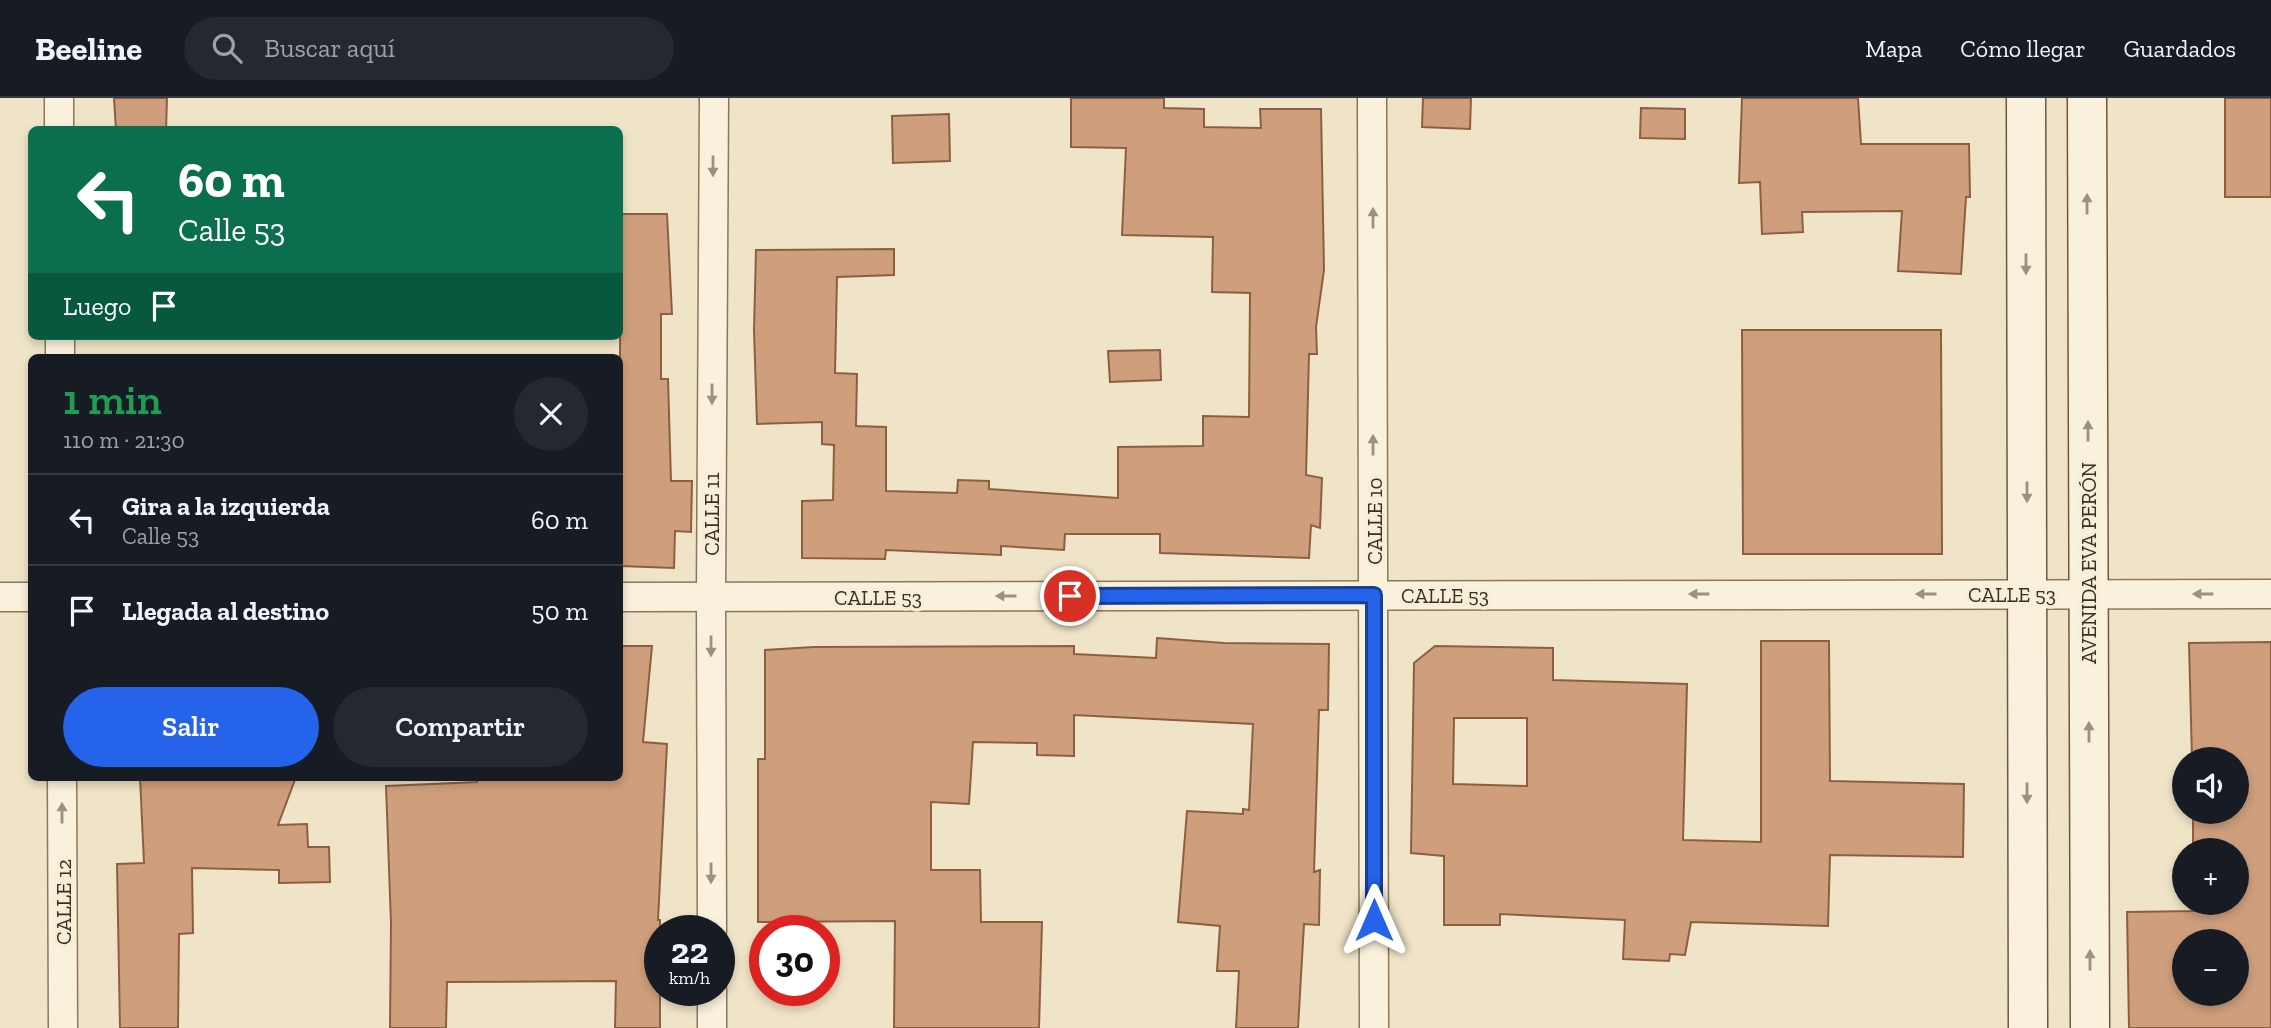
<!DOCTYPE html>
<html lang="es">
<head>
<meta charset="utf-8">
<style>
	:root { --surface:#171b24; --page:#242831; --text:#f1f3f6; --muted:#9ea1a6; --line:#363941; --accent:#2563eb }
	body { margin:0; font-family:"Zilla Slab",serif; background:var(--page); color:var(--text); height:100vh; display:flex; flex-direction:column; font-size:26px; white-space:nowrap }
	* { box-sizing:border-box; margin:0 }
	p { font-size:23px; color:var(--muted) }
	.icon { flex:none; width:38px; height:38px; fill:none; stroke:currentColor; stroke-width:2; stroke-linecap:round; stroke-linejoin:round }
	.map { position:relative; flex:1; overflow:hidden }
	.side { position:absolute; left:28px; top:256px; width:595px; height:427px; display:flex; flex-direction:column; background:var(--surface); border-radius:10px; box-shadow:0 4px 10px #0003 }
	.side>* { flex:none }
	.banner { position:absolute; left:28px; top:28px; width:595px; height:214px; border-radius:10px; box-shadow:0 4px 10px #0003; background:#0b6e4f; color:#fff; overflow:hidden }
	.buttons { position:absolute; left:2172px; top:649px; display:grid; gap:14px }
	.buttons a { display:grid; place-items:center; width:77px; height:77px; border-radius:50%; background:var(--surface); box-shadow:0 4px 10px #0003; font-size:35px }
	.speed { position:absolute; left:644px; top:817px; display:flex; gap:14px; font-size:35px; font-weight:700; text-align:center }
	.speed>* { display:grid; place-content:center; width:91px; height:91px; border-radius:50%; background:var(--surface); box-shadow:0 4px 10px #0003; line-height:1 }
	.speed small { font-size:18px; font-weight:400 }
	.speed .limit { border:10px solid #d22; background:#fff; color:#111 }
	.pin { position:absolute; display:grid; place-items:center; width:60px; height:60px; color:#fff; margin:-30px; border:4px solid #fff; border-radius:50%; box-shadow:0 2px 7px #0007 }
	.me { position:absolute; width:77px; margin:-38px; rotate:0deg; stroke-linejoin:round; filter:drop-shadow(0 0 5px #0008) }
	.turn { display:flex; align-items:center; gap:24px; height:147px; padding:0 35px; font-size:32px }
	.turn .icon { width:91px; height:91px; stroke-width:2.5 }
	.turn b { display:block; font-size:49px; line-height:60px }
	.then { display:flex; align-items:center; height:66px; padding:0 35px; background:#0003; gap:14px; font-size:26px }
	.round { display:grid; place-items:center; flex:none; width:74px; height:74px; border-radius:37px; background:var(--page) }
	.head { display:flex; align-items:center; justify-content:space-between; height:119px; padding:0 35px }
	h1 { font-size:42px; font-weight:600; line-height:52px; color:#1e9e55 }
	.cta { display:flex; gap:14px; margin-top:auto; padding:14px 35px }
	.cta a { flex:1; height:80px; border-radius:42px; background:var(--accent); color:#fff; font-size:28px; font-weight:600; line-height:80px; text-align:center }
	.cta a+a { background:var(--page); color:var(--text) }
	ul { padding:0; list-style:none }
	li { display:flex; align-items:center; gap:21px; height:91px; padding:0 35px; border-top:2px solid var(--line) }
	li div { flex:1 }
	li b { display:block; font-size:26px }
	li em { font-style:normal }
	header { display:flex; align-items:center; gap:42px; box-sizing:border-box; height:98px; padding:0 35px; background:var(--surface); border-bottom:2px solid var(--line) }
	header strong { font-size:33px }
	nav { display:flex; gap:38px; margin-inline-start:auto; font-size:24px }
	.search { width:490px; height:63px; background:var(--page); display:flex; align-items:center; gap:18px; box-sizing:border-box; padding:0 24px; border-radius:38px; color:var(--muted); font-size:26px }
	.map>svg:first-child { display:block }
</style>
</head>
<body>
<header>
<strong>Beeline</strong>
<div class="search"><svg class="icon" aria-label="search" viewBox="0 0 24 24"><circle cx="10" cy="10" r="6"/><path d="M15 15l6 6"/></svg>Buscar aquí</div>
<nav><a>Mapa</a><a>Cómo llegar</a><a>Guardados</a></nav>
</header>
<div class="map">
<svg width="2271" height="930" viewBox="0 0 2271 930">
	<rect width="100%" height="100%" fill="#f0e4c8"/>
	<g fill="#cf9f7d" stroke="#8d5f41" stroke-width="2" fill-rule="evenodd">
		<path d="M 114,0 L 167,0 L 166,32 L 116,32 Z"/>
		<path d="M 1071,0 L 1164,0 L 1164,10 L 1204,11 L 1204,29 L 1261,30 L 1260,11 L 1321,11 L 1324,172 L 1316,229 L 1317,256 L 1309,256 L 1306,377 L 1322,380 L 1320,430 L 1311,427 L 1309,460 L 1160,455 L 1160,436 L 1065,436 L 1064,452 L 1001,448 L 1001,457 L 886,452 L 885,461 L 802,460 L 802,403 L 833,402 L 834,347 L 822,346 L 822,324 L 757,326 L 754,232 L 756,152 L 894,151 L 894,177 L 837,179 L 835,275 L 857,276 L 856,328 L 886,329 L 886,393 L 957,395 L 958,382 L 989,383 L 989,391 L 1118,400 L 1118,349 L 1203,348 L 1203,318 L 1249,319 L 1250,195 L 1212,194 L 1213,139 L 1122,137 L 1126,50 L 1071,49 Z"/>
		<path d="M 1423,0 L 1471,0 L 1470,31 L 1422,29 Z"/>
		<path d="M 1742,0 L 1858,0 L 1861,46 L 1969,46 L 1970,99 L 1966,99 L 1961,176 L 1898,173 L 1902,113 L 1802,114 L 1803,134 L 1762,136 L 1760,84 L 1739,85 Z"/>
		<rect x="2225" y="0" width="46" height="99"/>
		<path d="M 1641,10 L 1685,11 L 1685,41 L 1640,40 Z"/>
		<path d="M 949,16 L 950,63 L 893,65 L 892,18 Z"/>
		<path d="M 620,116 L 667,116 L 672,216 L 661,216 L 661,281 L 668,281 L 671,383 L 692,383 L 691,434 L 675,433 L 674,470 L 620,468 Z"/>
		<path d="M 1742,232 L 1941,232 L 1942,456 L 1743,456 Z"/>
		<path d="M 1160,252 L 1161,282 L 1110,284 L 1108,253 Z"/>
		<path d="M 1157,540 L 1224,545 L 1329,546 L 1328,612 L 1319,612 L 1314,774 L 1320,772 L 1319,827 L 1304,826 L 1298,930 L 1236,930 L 1239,873 L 1217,873 L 1220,828 L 1178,824 L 1187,713 L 1243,716 L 1243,711 L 1249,712 L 1253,626 L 1074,617 L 1074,658 L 1037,657 L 1037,645 L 973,644 L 969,706 L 931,704 L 931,772 L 980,772 L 981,824 L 1042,824 L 1039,930 L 894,930 L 895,823 L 758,824 L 758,661 L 765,661 L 765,552 L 814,549 L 1074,548 L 1074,556 L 1156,560 Z"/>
		<path d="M 1761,543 L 1829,543 L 1830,683 L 1964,686 L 1963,759 L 1830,757 L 1828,828 L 1691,824 L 1685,857 L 1670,856 L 1669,863 L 1623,861 L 1625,822 L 1500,816 L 1500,827 L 1444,827 L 1444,758 L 1411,755 L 1414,565 L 1435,548 L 1553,550 L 1553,582 L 1687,586 L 1683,742 L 1761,744 ZM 1454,620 L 1527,620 L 1527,688 L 1453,686 Z"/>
		<path d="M 2271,544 L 2271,930 L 2129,930 L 2127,814 L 2194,813 L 2194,805 L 2236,805 L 2236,752 L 2193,752 L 2193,714 L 2236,714 L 2236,662 L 2192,662 L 2189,545 ZM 2184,844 L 2236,844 L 2236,896 L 2184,896 Z"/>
		<path d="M 620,548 L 652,548 L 643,644 L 667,646 L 658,822 L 660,822 L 660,930 L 615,930 L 616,883 L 447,884 L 446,930 L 390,930 L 391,825 L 386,688 L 477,684 L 477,679 L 620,679 Z"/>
		<path d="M 140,679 L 296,679 L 278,727 L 307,726 L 308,749 L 329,749 L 330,784 L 279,785 L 279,772 L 192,770 L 193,835 L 179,836 L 178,930 L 120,930 L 117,766 L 144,765 Z"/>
	</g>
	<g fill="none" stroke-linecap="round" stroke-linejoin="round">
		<defs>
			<g id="minor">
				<path d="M 59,0 L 59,32"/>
				<path d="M 1372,0 L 1374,930"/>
				<path d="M 60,238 L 60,259"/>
				<path d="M 0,499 L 32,499"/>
				<path d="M 620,499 L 2271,496"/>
				<path d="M 62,679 L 63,930"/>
				<path d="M 712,833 L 711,499 L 714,0"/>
				<path d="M 712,892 L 712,930"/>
			</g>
			<g id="secondary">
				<path d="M 2026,0 L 2028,930"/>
				<path d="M 2087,0 L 2090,930"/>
			</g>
		</defs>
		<use href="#minor" stroke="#8d765c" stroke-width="31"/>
		<use href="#secondary" stroke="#6f573f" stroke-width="41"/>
		<use href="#minor" stroke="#faf1dc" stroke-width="28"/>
		<use href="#secondary" stroke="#faf1dc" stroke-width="38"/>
	</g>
	<defs><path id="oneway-solid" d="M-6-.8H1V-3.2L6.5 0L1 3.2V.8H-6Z" transform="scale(1.75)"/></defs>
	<g fill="#9c907e">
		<use href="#oneway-solid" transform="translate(713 68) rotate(90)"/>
		<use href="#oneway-solid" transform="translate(2087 106) rotate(-90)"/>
		<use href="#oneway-solid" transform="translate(1373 120) rotate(-90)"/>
		<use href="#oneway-solid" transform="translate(2026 166) rotate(90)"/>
		<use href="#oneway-solid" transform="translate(712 296) rotate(90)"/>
		<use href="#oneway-solid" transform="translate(2088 333) rotate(-90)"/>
		<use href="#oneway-solid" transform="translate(1373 347) rotate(-90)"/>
		<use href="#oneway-solid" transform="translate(2027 394) rotate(90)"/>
		<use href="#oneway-solid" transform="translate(1699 496) rotate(180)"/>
		<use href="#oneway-solid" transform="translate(1926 496) rotate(180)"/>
		<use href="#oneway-solid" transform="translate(2203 496) rotate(180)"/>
		<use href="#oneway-solid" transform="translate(1006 498) rotate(180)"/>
		<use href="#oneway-solid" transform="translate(711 548) rotate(90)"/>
		<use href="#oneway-solid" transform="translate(2089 634) rotate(-90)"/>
		<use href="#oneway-solid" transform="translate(2027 695) rotate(90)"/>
		<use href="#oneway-solid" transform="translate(62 715) rotate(-90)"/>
		<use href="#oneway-solid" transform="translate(711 775) rotate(90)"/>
		<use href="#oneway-solid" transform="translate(2090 862) rotate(-90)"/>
	</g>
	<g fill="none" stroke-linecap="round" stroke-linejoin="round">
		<defs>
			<path id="route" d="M 1070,498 L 1374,497 L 1374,822"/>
		</defs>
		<use href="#route" stroke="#184099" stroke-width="18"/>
		<use href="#route" stroke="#2563eb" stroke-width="12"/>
	</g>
	<g text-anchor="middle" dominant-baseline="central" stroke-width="7" stroke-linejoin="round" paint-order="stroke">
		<g font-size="21" fill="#3d2e20" stroke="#f7eed8">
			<text transform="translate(711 416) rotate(-90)">CALLE 11</text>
			<text transform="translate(1374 423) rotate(-90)">CALLE 10</text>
			<text transform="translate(2088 465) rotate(-90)">AVENIDA EVA PERÓN</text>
			<text x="2012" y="496">CALLE 53</text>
			<text x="1445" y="497">CALLE 53</text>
			<text x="878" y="499">CALLE 53</text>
			<text transform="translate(63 804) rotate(-90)">CALLE 12</text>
		</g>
	</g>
</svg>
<div class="buttons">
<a><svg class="icon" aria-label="sound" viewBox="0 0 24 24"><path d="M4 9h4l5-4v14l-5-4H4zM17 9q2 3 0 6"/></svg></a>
<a>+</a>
<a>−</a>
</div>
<div class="speed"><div>22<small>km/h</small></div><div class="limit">30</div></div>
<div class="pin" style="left:1070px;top:498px;background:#d93025"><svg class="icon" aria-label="arrive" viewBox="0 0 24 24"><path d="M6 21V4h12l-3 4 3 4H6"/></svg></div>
<svg class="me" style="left:1374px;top:822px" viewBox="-20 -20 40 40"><path d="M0-17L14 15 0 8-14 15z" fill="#2563eb" stroke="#fff" stroke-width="4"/></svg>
<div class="banner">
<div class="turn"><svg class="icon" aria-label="left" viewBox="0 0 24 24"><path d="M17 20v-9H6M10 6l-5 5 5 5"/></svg><div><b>60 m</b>Calle 53</div></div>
<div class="then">Luego<svg class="icon" aria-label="arrive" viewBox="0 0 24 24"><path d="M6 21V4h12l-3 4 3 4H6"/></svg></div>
</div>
<section class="side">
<div class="head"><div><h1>1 min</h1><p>110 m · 21:30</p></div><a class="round"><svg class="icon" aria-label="close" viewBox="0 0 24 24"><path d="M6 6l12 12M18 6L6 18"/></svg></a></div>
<ul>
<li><svg class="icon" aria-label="left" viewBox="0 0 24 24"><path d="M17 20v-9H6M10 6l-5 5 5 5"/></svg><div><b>Gira a la izquierda</b><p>Calle 53</p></div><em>60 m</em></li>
<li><svg class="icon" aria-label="arrive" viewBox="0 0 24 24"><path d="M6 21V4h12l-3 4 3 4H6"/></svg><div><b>Llegada al destino</b></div><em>50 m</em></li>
</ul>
<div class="cta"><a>Salir</a><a>Compartir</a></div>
</section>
</div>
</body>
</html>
